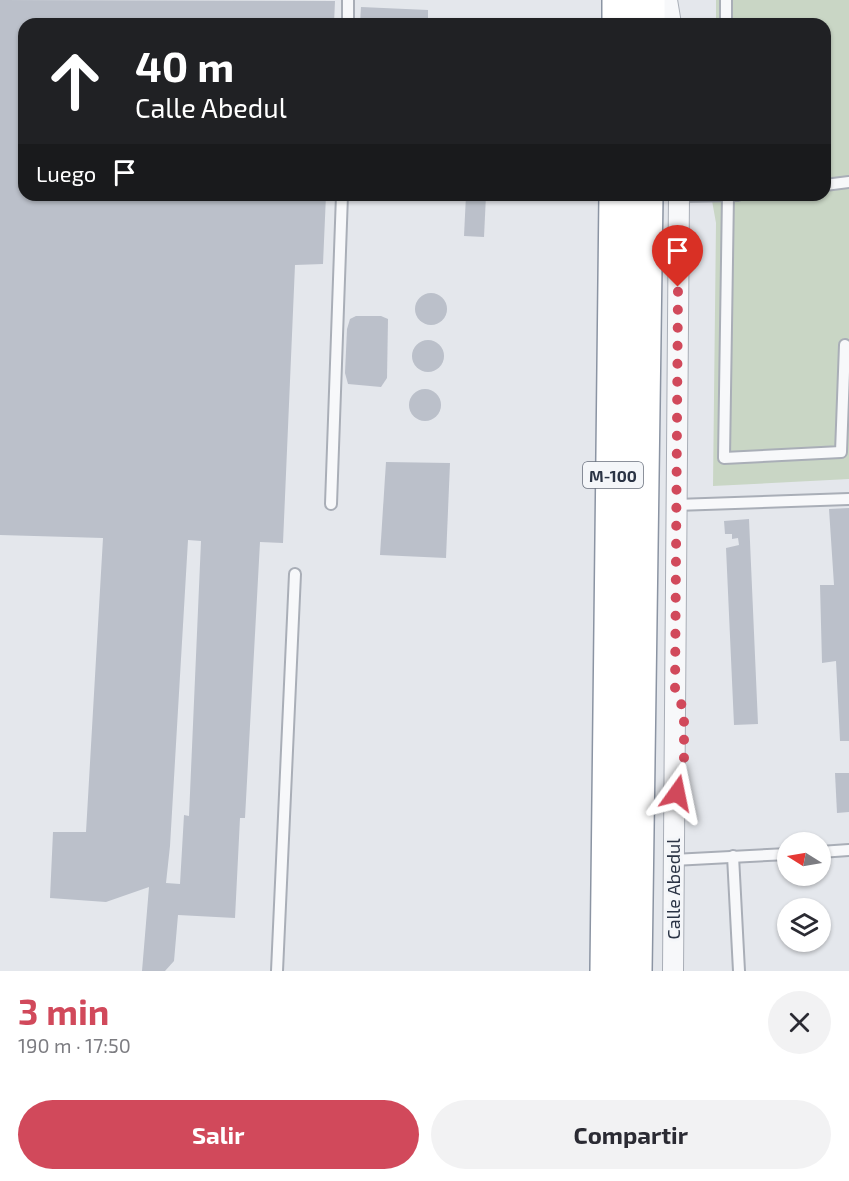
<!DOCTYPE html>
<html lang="es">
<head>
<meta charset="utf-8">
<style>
	:root { --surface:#fff; --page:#f2f2f3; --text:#2b2b33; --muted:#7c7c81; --accent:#d1495b }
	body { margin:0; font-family:"Exo 2",sans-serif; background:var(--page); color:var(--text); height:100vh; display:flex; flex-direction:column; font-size:22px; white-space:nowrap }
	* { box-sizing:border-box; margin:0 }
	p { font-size:20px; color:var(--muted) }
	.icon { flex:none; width:33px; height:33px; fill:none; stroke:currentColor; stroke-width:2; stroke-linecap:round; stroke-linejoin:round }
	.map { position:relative; height:971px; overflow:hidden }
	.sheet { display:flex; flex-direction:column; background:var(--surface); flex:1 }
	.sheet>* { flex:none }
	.hud { position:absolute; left:18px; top:18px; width:813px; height:183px; border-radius:18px; box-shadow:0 2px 4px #0004; background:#202124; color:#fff; overflow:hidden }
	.needle { width:39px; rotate:281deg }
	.tools { position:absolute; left:777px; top:832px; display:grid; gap:12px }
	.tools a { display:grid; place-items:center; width:54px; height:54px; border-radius:50%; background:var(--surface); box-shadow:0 2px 4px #0004; font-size:30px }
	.pin { position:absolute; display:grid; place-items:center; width:51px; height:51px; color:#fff; margin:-62px -26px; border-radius:50% 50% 50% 0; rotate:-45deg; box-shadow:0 0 6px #0007 }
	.pin .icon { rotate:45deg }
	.me { position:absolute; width:66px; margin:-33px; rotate:12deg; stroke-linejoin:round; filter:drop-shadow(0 0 4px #0008) }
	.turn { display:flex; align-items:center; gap:21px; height:126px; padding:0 18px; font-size:27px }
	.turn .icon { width:78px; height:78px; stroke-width:2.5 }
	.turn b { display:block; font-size:42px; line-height:51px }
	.then { display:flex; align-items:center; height:57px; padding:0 18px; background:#0003; gap:12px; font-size:22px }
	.round { display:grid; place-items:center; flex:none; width:63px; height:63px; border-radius:32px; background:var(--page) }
	.head { display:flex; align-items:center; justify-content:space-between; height:102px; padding:0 18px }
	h1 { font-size:36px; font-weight:700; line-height:45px; color:var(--accent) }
	.action { display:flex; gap:12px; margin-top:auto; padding:12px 18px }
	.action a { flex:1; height:69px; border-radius:36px; background:var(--accent); color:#fff; font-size:24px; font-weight:700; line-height:69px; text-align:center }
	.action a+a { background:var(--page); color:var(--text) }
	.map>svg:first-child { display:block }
</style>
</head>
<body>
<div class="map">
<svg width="849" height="971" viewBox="0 0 849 971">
	<rect width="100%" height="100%" fill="#e4e7ec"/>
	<path fill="#c9d6c5" d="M 716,0 L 849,0 L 849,479 L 713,486 L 716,223 L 711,195 L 825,195 L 825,24 L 716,24 Z"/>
	<g fill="#bbc0ca" fill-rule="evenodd">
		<path d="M 0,0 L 335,1 L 334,24 L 24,24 L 24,195 L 326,195 L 323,264 L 295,265 L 283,543 L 260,542 L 245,818 L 240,818 L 235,918 L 178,915 L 174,961 L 165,971 L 142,971 L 149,887 L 106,902 L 50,898 L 53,832 L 86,832 L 103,538 L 0,535 ZM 188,540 L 201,541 L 189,816 L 184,815 L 180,884 L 166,883 L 170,846 Z"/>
		<path d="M 361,7 L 428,10 L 428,24 L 360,24 Z"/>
		<path d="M 466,195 L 486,195 L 484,237 L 464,236 Z"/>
		<circle cx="431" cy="309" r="16"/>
		<path d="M 356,316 L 381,316 L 388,319 L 387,378 L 381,387 L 348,384 L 345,373 L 347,329 L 350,319 Z"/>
		<circle cx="428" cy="356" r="16"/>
		<circle cx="425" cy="405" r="16"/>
		<path d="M 386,462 L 450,463 L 446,558 L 380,555 Z"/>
		<path d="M 849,508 L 849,741 L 840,741 L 836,661 L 822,663 L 820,585 L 834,585 L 829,509 Z"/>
		<path d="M 749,519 L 758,724 L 734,725 L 726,548 L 739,545 L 738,538 L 732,539 L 732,534 L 725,534 L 724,521 Z"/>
		<path d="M 835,773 L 849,773 L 849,812 L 837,813 Z"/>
	</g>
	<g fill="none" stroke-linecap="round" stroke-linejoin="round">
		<defs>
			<g id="service">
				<path d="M 726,0 L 726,24"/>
				<path d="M 348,24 L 348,0"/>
				<path d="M 825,185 L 849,182"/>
				<path d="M 728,195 L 724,458 L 841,452 L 845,345"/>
				<path d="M 679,196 L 738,195"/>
				<path d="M 331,504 L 342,195"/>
				<path d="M 676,505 L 849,499"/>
				<path d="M 820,852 L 849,850"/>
				<path d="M 733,856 L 739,971"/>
				<path d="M 673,860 L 788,854"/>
				<path d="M 277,971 L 295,574"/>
			</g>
			<g id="minor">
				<path d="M 667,0 L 671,24"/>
				<path d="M 673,971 L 679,195"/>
			</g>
			<g id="trunk">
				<path d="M 619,24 L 619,0"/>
				<path d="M 648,24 L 648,0"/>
				<path d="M 607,971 L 616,195"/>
				<path d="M 635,971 L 646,195"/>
			</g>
		</defs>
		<use href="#service" stroke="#a9aeb7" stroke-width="14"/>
		<use href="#minor" stroke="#a9aeb7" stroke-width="22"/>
		<use href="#trunk" stroke="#8b94a3" stroke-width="36"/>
		<use href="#service" stroke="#f7f8fa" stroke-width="10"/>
		<use href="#minor" stroke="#f7f8fa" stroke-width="20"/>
		<use href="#trunk" stroke="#fff" stroke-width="33"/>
	</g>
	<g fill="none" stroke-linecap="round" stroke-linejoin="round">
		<path stroke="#d1495b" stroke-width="10" stroke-dasharray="0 18" d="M 677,793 L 684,760 L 684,710 L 675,691 L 678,287"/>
	</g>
	<g text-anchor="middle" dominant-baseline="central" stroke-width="6" stroke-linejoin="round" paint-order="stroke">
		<rect fill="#f4f6f9" stroke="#676e7b" stroke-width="1.5" x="583" y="462" width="60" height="26" rx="4.5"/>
		<g font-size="16" font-weight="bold" fill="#2b3445">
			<text x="613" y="475">M-100</text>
		</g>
		<g font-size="18" fill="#2b3445" stroke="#f4f6f9">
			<text transform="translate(673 889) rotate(-90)">Calle Abedul</text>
		</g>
	</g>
</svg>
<div class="tools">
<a><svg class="needle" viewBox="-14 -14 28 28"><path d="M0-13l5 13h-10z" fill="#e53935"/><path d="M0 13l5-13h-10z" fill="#7c7c81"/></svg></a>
<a><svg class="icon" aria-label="layers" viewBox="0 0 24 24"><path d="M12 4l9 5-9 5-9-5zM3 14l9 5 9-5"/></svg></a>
</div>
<div class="pin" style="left:678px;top:287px;background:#d93025"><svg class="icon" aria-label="arrive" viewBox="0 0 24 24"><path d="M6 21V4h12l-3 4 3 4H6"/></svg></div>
<svg class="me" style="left:677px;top:793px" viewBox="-20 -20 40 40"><path d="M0-17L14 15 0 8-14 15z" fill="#d1495b" stroke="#fff" stroke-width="4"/></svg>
<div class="hud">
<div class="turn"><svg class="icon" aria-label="ahead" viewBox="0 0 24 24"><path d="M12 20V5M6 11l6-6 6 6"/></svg><div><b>40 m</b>Calle Abedul</div></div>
<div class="then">Luego<svg class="icon" aria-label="arrive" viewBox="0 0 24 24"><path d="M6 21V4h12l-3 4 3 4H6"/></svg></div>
</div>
</div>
<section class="sheet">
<div class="head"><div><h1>3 min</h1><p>190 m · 17:50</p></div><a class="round"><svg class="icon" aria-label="close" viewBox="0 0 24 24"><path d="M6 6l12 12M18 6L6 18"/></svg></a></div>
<div class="action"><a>Salir</a><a>Compartir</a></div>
</section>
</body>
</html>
